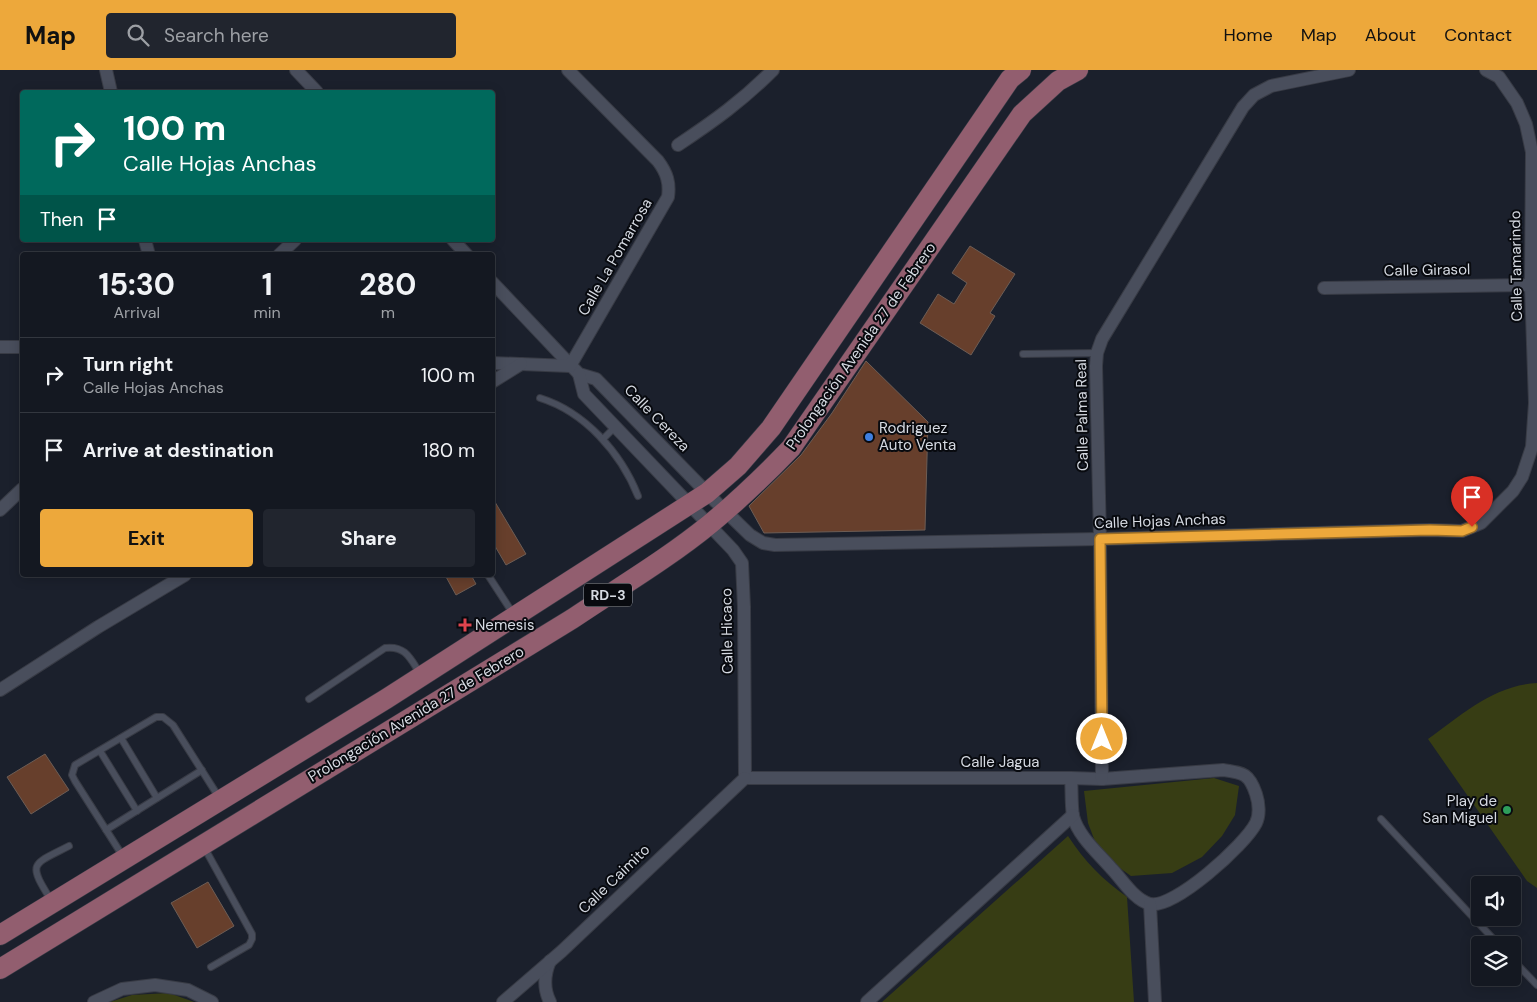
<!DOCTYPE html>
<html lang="en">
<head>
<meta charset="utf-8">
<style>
	:root { --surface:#141821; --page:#21252e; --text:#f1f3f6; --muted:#9da0a5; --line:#33373f; --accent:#eda83b }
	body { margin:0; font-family:"DM Sans",sans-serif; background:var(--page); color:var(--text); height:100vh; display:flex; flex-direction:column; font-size:19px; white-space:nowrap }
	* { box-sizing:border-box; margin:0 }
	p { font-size:16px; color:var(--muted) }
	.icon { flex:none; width:28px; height:28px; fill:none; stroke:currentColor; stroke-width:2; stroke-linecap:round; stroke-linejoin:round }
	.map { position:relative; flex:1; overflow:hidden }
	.panel { position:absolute; left:20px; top:182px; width:475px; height:325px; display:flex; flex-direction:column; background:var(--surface); border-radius:5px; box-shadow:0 2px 12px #0003,0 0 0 1px var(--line) }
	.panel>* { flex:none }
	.hud { position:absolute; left:20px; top:20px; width:475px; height:152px; border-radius:5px; box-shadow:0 2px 12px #0003,0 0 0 1px var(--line); background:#00695c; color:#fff; overflow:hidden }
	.buttons { position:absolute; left:1471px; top:806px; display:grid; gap:10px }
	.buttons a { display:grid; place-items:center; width:50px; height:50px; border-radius:5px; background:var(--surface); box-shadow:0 2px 12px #0003,0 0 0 1px var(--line); font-size:25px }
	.pin { position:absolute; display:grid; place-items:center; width:42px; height:42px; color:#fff; margin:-51px -21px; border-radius:50% 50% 50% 0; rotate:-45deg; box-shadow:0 0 5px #0007 }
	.pin .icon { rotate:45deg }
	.me { position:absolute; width:55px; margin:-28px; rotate:0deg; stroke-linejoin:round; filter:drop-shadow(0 0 4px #0008) }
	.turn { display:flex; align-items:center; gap:18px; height:105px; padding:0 20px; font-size:22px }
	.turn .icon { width:65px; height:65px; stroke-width:2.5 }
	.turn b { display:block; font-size:35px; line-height:42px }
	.then { display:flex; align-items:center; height:48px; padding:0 20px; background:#0003; gap:10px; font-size:19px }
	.eta { display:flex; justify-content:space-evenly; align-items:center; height:85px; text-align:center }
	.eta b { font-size:30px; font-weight:700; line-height:35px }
	.action { display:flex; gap:10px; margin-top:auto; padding:10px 20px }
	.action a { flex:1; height:58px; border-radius:5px; background:var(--accent); color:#111; font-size:20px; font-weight:700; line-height:58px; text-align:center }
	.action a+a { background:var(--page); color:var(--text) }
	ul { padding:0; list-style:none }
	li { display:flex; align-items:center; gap:15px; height:75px; padding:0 20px; border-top:1px solid var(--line) }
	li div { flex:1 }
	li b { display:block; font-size:19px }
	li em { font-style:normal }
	header { display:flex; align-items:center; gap:30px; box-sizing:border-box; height:70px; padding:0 25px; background:var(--accent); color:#111 }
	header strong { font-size:24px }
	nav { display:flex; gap:28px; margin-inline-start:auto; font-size:18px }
	.search { width:350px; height:45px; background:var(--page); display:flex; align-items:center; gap:12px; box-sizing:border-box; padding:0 18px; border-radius:5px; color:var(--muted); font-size:19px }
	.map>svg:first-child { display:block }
</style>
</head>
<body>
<header>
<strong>Map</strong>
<div class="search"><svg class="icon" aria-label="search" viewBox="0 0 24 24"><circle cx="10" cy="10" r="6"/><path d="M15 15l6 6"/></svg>Search here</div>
<nav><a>Home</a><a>Map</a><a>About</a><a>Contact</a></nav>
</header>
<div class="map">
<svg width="1537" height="932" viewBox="0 0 1537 932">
	<rect width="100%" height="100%" fill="#1b202c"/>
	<g fill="#373d14">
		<path d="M 1537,613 L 1537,818 L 1527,811 L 1428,669 C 1461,645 1494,615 1537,613 Z"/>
		<path d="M 1214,708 L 1239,716 L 1235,745 L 1222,766 L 1202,787 L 1172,803 L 1131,806 L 1117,796 L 1096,774 L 1088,753 L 1084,721 Z"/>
		<path d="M 1068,766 C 1085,792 1102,809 1127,827 L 1134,932 L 882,932 Z"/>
		<path d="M 169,923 L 194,932 L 110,932 L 132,925 Z"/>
	</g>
	<g fill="#673f2c" stroke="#6d5d55">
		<path d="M 970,176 L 1015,204 L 990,243 L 995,246 L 971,285 L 920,253 L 938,224 L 954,234 L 967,213 L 952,203 Z"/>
		<path d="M 866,291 L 928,352 L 925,460 L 764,463 L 749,436 L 801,385 L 832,343 Z"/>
		<path d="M 492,427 L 526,484 L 506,495 L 492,471 Z"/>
		<path d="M 445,505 L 471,505 L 476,514 L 456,525 Z"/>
		<path d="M 45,684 L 69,720 L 31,744 L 7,707 Z"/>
		<path d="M 208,812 L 234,856 L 197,878 L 171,833 Z"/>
	</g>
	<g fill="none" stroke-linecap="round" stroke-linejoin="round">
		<defs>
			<g id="service">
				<path d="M 1023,284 L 1097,283"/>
				<path d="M 540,328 C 585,342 621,383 638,426"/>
				<path d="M 603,369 L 615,357"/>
				<path d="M 488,505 L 514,545"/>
				<path d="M 309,629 L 385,578 C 406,575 411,590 421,605"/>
				<path d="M 121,668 L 157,728"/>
				<path d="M 100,681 L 137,741"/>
				<path d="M 1381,749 L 1499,875"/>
				<path d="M 106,760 L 202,700"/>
				<path d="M 204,777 L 252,864 L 252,869 L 249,875 L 211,897"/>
				<path d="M 124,788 L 75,711 L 72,705 L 75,695 L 156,647 L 163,647 L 173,655 L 220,729"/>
				<path d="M 51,830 C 27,792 32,795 69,776"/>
				<path d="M 1512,889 L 1537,915"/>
			</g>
			<g id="minor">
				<path d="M 106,0 L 111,22"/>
				<path d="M 296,0 L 317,22"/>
				<path d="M 678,75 C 714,51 742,31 773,0"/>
				<path d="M 145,170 L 149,185"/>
				<path d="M 453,170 L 467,185"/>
				<path d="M 279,185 L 295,170"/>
				<path d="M 492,212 L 579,304 L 596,309 L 716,432 L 750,465 L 763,473 L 775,475 L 1100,469 L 1430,460 L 1462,461 L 1481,453 L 1513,421 L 1522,407 L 1532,377 L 1535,333 L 1531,215 L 1532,82 L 1526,54 L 1517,33 L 1499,7 L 1486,0"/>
				<path d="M 1324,218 L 1531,215"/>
				<path d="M 0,277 L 22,277"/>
				<path d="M 492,293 L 570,296 L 668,127 C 670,113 667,103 658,91 L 568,0"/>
				<path d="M 579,304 L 584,324 L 733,480 L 742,493 L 744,537 L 745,708"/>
				<path d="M 492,312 L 521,294"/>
				<path d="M 0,440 L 22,419"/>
				<path d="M 0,620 L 98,557 L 185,505"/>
				<path d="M 745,708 L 1071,708 L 1102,709 L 1223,700 C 1243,703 1249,703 1256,724 C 1259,733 1260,745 1256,753 C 1245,775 1174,839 1150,834 C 1134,830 1122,809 1111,798 C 1098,783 1078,766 1073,746 C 1071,734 1072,720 1071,708"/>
				<path d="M 1102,709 L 1100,469 L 1096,296 L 1097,283 L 1102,269 L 1243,37 L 1254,25 L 1271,16 L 1349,0"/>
				<path d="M 1150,834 L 1155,932"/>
				<path d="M 550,891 C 544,905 543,918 550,932"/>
				<path d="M 94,932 L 122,919 L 155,915 L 188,920 L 212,932"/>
				<path d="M 503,932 L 562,881 L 745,708"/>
				<path d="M 867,932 L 1073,745"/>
			</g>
			<g id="primary">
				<path d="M 0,865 L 386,629 L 707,423 L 738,396 L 771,358 L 1010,9 L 1021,0"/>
				<path d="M 0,899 L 572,549 C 618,518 667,489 710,454 C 739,430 765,405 791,378 L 1022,44 L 1058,11 L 1078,0"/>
			</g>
		</defs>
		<use href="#service" stroke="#383b45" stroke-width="8"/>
		<use href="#minor" stroke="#383b45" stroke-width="14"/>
		<use href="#primary" stroke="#383b45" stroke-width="21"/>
		<use href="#service" stroke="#494e5c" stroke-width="6"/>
		<use href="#minor" stroke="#494e5c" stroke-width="12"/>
		<use href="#primary" stroke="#925e6f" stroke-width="20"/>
	</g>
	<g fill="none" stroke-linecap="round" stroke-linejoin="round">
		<defs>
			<path id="route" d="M 1102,669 L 1100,469 L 1430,460 L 1462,461 L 1472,457"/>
		</defs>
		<use href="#route" stroke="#9a6d26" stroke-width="12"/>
		<use href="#route" stroke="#eda83b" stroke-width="9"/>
	</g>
	<circle fill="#3f7fe0" stroke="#080a0f" stroke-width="2" cx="869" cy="367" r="5"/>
	<path fill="#e0444e" stroke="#080a0f" stroke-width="2" d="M462.5 547.5h5v5h5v5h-5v5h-5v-5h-5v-5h5z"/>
	<circle fill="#2e9e5b" stroke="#080a0f" stroke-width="2" cx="1507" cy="740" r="5"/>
	<g text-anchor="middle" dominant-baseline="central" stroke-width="4" stroke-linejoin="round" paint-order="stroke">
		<rect fill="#080a0f" stroke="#989ca3" stroke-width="1" x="584" y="513.5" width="48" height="23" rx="4"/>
		<g font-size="14" font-weight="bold" fill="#d6dae2">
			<text x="608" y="525">RD-3</text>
		</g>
		<g font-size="15" fill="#d6dae2" stroke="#080a0f">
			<text transform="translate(615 187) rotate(-60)">Calle La Pomarrosa</text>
			<text transform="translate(1516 196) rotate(-91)">Calle Tamarindo</text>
			<text transform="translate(1427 200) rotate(-1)">Calle Girasol</text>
			<text transform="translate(861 276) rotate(-55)">Prolongación Avenida 27 de Febrero</text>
			<text transform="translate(1082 345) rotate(-91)">Calle Palma Real</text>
			<text transform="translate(657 348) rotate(46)">Calle Cereza</text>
			<text transform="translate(1160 451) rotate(-2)">Calle Hojas Anchas</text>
			<text transform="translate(727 561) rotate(-91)">Calle Hicaco</text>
			<text transform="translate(416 644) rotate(-31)">Prolongación Avenida 27 de Febrero</text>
			<text x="1000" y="692">Calle Jagua</text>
			<text transform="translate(614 809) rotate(-44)">Calle Caimito</text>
		</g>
		<g font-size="15" fill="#d6dae2" stroke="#080a0f" text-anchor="start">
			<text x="879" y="358">Rodriguez<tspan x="879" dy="17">Auto Venta</tspan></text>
			<text x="475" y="555">Nemesis</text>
			<text x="1497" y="731" text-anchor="end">Play de<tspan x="1497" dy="17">San Miguel</tspan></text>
		</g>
	</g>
</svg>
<div class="buttons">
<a><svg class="icon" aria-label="sound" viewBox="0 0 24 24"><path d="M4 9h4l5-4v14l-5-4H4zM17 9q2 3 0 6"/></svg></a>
<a><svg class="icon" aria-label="layers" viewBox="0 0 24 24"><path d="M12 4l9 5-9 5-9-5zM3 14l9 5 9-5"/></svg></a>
</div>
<div class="pin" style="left:1472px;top:457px;background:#d93025"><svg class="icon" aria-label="arrive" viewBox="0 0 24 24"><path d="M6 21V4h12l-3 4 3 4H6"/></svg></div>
<svg class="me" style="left:1102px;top:669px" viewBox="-20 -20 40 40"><circle r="17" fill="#eda83b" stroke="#fff" stroke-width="3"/><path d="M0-11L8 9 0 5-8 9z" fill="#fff"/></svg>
<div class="hud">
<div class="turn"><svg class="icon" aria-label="right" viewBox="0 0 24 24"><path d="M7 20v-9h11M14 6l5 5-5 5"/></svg><div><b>100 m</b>Calle Hojas Anchas</div></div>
<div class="then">Then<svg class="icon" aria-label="arrive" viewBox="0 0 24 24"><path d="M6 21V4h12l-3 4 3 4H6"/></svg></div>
</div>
<section class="panel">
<div class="eta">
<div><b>15:30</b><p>Arrival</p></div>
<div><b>1</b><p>min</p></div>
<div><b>280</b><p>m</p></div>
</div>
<ul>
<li><svg class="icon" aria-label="right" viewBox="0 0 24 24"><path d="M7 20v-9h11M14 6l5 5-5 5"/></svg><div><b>Turn right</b><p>Calle Hojas Anchas</p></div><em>100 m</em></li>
<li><svg class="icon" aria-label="arrive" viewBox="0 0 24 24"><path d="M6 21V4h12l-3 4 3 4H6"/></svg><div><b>Arrive at destination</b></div><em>180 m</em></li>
</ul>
<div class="action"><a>Exit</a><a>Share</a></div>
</section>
</div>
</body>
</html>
